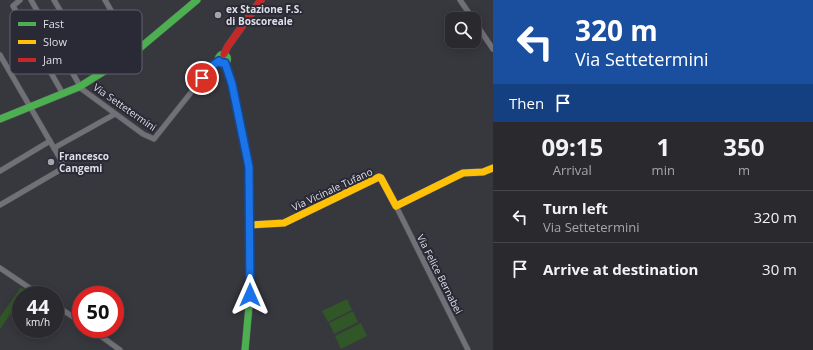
<!DOCTYPE html>
<html lang="en">
<head>
<meta charset="utf-8">
<style>
	:root { --surface:#29292e; --page:#313136; --text:#f1f3f6; --muted:#a5a6aa; --line:#45454a }
	body { margin:0; font-family:"Open Sans",sans-serif; background:var(--page); color:var(--text); height:100vh; display:flex; flex-direction:column; font-size:15px; white-space:nowrap }
	* { box-sizing:border-box; margin:0 }
	p { font-size:13px; color:var(--muted) }
	.icon { flex:none; width:22px; height:22px; fill:none; stroke:currentColor; stroke-width:2; stroke-linecap:round; stroke-linejoin:round }
	.map { position:relative; flex:1; overflow:hidden }
	.details { display:flex; flex-direction:column; background:var(--surface); width:320px }
	.details>* { flex:none }
	.top-card { background:#1a4fa0; color:#fff; overflow:hidden }
	.buttons { position:absolute; left:445px; top:12px; display:grid; gap:8px }
	.buttons a { display:grid; place-items:center; width:36px; height:36px; border-radius:8px; background:var(--surface); box-shadow:0 2px 10px #0003,0 0 0 1px var(--line); font-size:20px }
	.speed { position:absolute; left:12px; top:286px; display:flex; gap:8px; font-size:20px; font-weight:700; text-align:center }
	.speed>* { display:grid; place-content:center; width:52px; height:52px; border-radius:50%; background:var(--surface); box-shadow:0 2px 10px #0003,0 0 0 1px var(--line); line-height:1 }
	.speed small { font-size:10px; font-weight:400 }
	.speed .limit { border:6px solid #d22; background:#fff; color:#111 }
	.pin { position:absolute; display:grid; place-items:center; width:34px; height:34px; color:#fff; margin:-17px; border:2px solid #fff; border-radius:50%; box-shadow:0 1px 4px #0007 }
	.me { position:absolute; width:44px; margin:-22px; rotate:0deg; stroke-linejoin:round; filter:drop-shadow(0 0 3px #0008) }
	.turn { display:flex; align-items:center; gap:14px; height:84px; padding:0 16px; font-size:18px }
	.turn .icon { width:52px; height:52px; stroke-width:2.5 }
	.turn b { display:block; font-size:28px; line-height:34px }
	.then { display:flex; align-items:center; height:38px; padding:0 16px; background:#0003; gap:8px; font-size:15px }
	.eta { display:flex; justify-content:space-evenly; align-items:center; height:68px; text-align:center }
	.eta b { font-size:24px; font-weight:700; line-height:28px }
	ul { padding:0; list-style:none }
	li { display:flex; align-items:center; gap:12px; height:52px; padding:0 16px; border-top:1px solid var(--line) }
	li div { flex:1 }
	li b { display:block; font-size:15px }
	li em { font-style:normal }
	main { display:flex; flex:1; min-height:0 }
	.map>svg:first-child { display:block }
</style>
</head>
<body>
<main>
<div class="map">
<svg width="493" height="350" viewBox="0 0 493 350">
	<rect width="100%" height="100%" fill="#37373e"/>
	<g fill="#315627">
		<path d="M 21,287 L 27,291 L 24,295 L 21,295 L 21,299 L 0,329 L 0,317 Z"/>
		<path d="M 347,299 L 352,310 L 328,322 L 322,311 Z"/>
		<path d="M 353,311 L 358,322 L 334,334 L 329,323 Z"/>
		<path d="M 361,323 L 367,336 L 341,349 L 335,336 Z"/>
	</g>
	<g fill="none" stroke-linecap="round" stroke-linejoin="round">
		<defs>
			<g id="street">
				<path d="M 20,0 L 13,6 L 63,94"/>
				<path d="M 31,0 L 80,86"/>
				<path d="M 54,0 L 98,75"/>
				<path d="M 105,0 L 135,52"/>
				<path d="M 460,0 L 473,19"/>
				<path d="M 474,21 L 493,49"/>
				<path d="M 0,55 L 65,167 L 0,205"/>
				<path d="M 10,72 L 42,56"/>
				<path d="M 79,87 L 143,134 L 154,139 L 212,66 L 219,61"/>
				<path d="M 54,148 L 115,114"/>
				<path d="M 0,171 L 50,141"/>
				<path d="M 396,206 L 468,350"/>
				<path d="M 0,268 L 40,295"/>
				<path d="M 55,305 L 81,322"/>
				<path d="M 91,329 L 120,350"/>
			</g>
			<g id="fast">
				<circle cx="223" cy="59" r="4.5"/>
				<path d="M 0,119 L 79,87 L 135,52 L 197,0"/>
				<path d="M 245,350 L 250,295 L 249,167 L 247,157"/>
			</g>
			<path id="slow" d="M 250,225 L 284,223 L 379,177 L 381,178 L 396,206 L 463,173 L 483,172 L 493,168"/>
			<g id="jam">
				<path d="M 224,54 L 228,46 L 261,0"/>
				<path d="M 225,63 L 232,84 L 247,157"/>
			</g>
		</defs>
		<use href="#street" stroke="#55555c" stroke-width="6"/>
		<use href="#fast" stroke="#55555c" stroke-width="8"/>
		<use href="#slow" stroke="#55555c" stroke-width="8"/>
		<use href="#jam" stroke="#55555c" stroke-width="8"/>
		<use href="#street" stroke="#707076" stroke-width="5"/>
		<use href="#fast" stroke="#4caf50" stroke-width="7"/>
		<use href="#slow" stroke="#ffc107" stroke-width="7"/>
		<use href="#jam" stroke="#c62828" stroke-width="7"/>
	</g>
	<g fill="none" stroke-linecap="round" stroke-linejoin="round">
		<defs>
			<path id="route" d="M 202,78 L 212,66 L 219,61 L 221,63 L 225,63 L 232,84 L 249,167 L 250,295"/>
		</defs>
		<use href="#route" stroke="#114b97" stroke-width="10"/>
		<use href="#route" stroke="#1a73e8" stroke-width="7"/>
	</g>
	<g fill="#a4a4ac" stroke="#2a2a37" stroke-width="1.5">
		<circle cx="218" cy="15" r="4"/>
		<circle cx="51" cy="162" r="4"/>
	</g>
	<g text-anchor="middle" dominant-baseline="central" stroke-width="4" stroke-linejoin="round" paint-order="stroke">
		<g font-size="10" font-weight="bold" fill="#dfdfe7" stroke="#2a2a37" text-anchor="start">
			<text x="226" y="9">ex Stazione F.S.<tspan x="226" dy="12">di Boscoreale</tspan></text>
			<text x="59" y="156">Francesco<tspan x="59" dy="12">Cangemi</tspan></text>
		</g>
		<g font-size="10" fill="#dfdfe7" stroke="#2a2a37">
			<text transform="translate(125 107) rotate(35)">Via Settetermini</text>
			<text transform="translate(332 189) rotate(-25)">Via Vicinale Tufano</text>
			<text transform="translate(440 274) rotate(63)">Via Felice Bernabei</text>
		</g>
	</g>
	<rect x="10" y="10" width="132" height="64" rx="6" fill="#2a2a37" stroke="#60606c" stroke-width="1"/>
	<rect x="18" y="22" width="18" height="4" fill="#4caf50"/>
	<rect x="18" y="40" width="18" height="4" fill="#ffc107"/>
	<rect x="18" y="58" width="18" height="4" fill="#c62828"/>
	<g font-size="11" fill="#dfdfe7">
		<text x="43" y="28">Fast</text>
		<text x="43" y="46">Slow</text>
		<text x="43" y="64">Jam</text>
	</g>
</svg>
<div class="buttons">
<a><svg class="icon" aria-label="search" viewBox="0 0 24 24"><circle cx="10" cy="10" r="6"/><path d="M15 15l6 6"/></svg></a>
</div>
<div class="speed"><div>44<small>km/h</small></div><div class="limit">50</div></div>
<div class="pin" style="left:202px;top:78px;background:#d93025"><svg class="icon" aria-label="arrive" viewBox="0 0 24 24"><path d="M6 21V4h12l-3 4 3 4H6"/></svg></div>
<svg class="me" style="left:250px;top:295px" viewBox="-20 -20 40 40"><path d="M0-17L14 15 0 8-14 15z" fill="#1a73e8" stroke="#fff" stroke-width="4"/></svg>
</div>
<section class="details">
<div class="top-card">
<div class="turn"><svg class="icon" aria-label="left" viewBox="0 0 24 24"><path d="M17 20v-9H6M10 6l-5 5 5 5"/></svg><div><b>320 m</b>Via Settetermini</div></div>
<div class="then">Then<svg class="icon" aria-label="arrive" viewBox="0 0 24 24"><path d="M6 21V4h12l-3 4 3 4H6"/></svg></div>
</div>
<div class="eta">
<div><b>09:15</b><p>Arrival</p></div>
<div><b>1</b><p>min</p></div>
<div><b>350</b><p>m</p></div>
</div>
<ul>
<li><svg class="icon" aria-label="left" viewBox="0 0 24 24"><path d="M17 20v-9H6M10 6l-5 5 5 5"/></svg><div><b>Turn left</b><p>Via Settetermini</p></div><em>320 m</em></li>
<li><svg class="icon" aria-label="arrive" viewBox="0 0 24 24"><path d="M6 21V4h12l-3 4 3 4H6"/></svg><div><b>Arrive at destination</b></div><em>30 m</em></li>
</ul>
</section>
</main>
</body>
</html>
